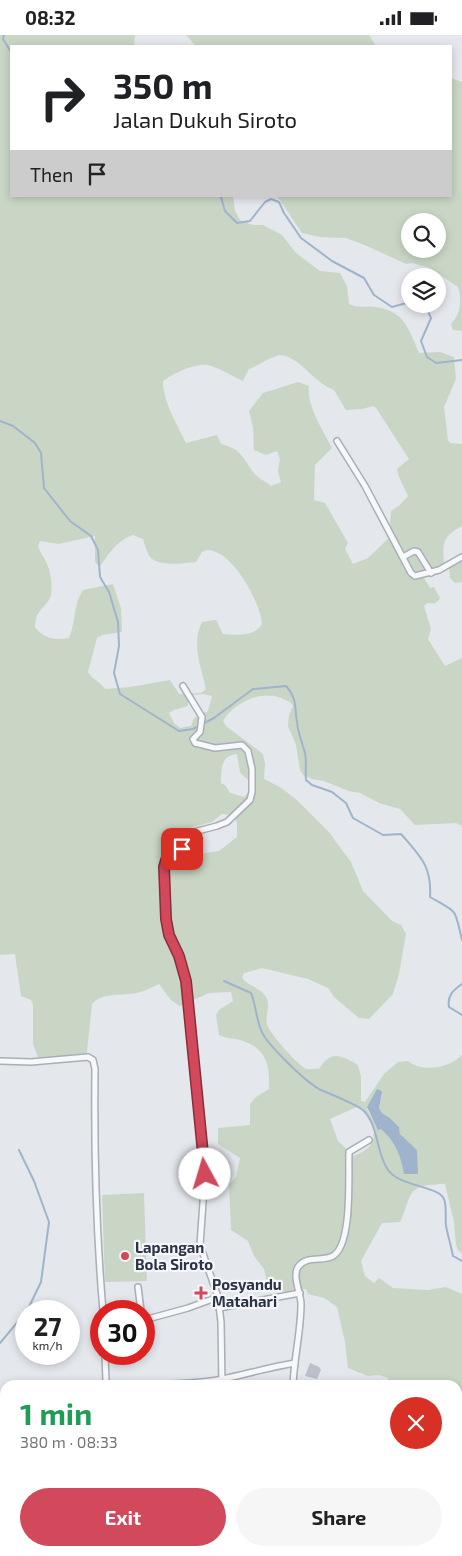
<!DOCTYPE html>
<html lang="en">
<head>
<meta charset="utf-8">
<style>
	:root { --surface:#fff; --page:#f6f6f6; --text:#202124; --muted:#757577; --accent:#d1495b }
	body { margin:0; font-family:"Exo 2",sans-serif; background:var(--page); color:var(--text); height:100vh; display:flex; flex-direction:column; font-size:19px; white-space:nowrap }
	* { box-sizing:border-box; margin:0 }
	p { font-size:16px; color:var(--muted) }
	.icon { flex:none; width:28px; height:28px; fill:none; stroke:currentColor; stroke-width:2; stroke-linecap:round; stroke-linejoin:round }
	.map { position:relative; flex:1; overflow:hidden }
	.side { position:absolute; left:0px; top:1345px; width:462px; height:176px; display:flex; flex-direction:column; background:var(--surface); border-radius:15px 15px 0 0; box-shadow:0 2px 8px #0003 }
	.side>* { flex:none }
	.banner { position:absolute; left:10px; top:10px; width:442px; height:152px; border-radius:0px; box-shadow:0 2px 8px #0003; background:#fff; color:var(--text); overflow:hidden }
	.buttons { position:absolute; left:401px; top:178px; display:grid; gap:10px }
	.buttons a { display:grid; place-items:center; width:45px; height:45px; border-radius:50%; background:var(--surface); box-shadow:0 2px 8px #0003; font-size:25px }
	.speed { position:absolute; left:15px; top:1265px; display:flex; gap:10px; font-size:25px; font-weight:700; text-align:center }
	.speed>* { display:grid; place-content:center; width:65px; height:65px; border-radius:50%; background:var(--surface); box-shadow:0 2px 8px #0003; line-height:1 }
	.speed small { font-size:12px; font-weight:400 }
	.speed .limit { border:8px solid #d22; background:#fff; color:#111 }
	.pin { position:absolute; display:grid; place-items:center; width:42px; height:42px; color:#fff; margin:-21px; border-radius:10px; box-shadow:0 2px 8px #0006 }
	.me { position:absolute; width:55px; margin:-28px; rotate:354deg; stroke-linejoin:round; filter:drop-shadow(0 0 4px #0008) }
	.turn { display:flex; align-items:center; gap:18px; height:105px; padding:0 20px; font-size:22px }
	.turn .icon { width:65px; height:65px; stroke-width:2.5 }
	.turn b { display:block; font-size:35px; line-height:42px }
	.then { display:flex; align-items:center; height:48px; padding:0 20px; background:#0003; gap:10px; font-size:19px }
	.round { display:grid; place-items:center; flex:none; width:52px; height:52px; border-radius:26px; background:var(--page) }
	.headline { display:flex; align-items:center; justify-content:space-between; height:85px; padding:0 20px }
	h1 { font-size:30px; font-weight:700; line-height:38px; color:#1e9e55 }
	.primary-button { display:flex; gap:10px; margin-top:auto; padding:10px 20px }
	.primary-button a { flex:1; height:58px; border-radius:30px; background:var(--accent); color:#fff; font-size:20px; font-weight:700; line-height:58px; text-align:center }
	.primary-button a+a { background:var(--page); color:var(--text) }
	.status { display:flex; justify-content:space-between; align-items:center; height:35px; padding:0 25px; background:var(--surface); direction:ltr }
	.status svg { height:14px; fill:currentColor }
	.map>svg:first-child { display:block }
</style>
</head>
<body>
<div class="status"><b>08:32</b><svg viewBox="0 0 49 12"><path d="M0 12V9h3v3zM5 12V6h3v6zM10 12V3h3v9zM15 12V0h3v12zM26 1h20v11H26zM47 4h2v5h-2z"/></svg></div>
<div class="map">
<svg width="462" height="1521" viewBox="0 0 462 1521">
	<rect width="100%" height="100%" fill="#e4e7ec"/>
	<g fill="#c9d6c5" fill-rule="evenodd">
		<path d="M 0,0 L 135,0 L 134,11 L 11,11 L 11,161 L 233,161 L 235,176 L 240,185 L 253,190 L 263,190 L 282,200 L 296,218 L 320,236 L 340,238 L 347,251 L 349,269 C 359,274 365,270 376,272 C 405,276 409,295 419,318 L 440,317 L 454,322 L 456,344 L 444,372 L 448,405 L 450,408 L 462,409 L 462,491 C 443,501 442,508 444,528 L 424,543 L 430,553 L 434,552 L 440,563 C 437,569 433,569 427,568 L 424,571 L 431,594 L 428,604 L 445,631 L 462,623 L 462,791 L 456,788 L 415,790 L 400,774 L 379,768 L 360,758 L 349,756 L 324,746 L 312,744 L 303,740 L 300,735 L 296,710 L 288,691 L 289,680 L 293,671 C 290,666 286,665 281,663 C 260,655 234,668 223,686 L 226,691 L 263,719 L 265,729 L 264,744 L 280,752 L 298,766 L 328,796 L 351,827 L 363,856 L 392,886 L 401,890 L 406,899 L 399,939 L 393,959 L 369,984 L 359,983 L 334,962 L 328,953 L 308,944 L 262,933 L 244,938 L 242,943 C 248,951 261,953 266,962 C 271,971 265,980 267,989 C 268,997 300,1033 307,1034 C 311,1035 315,1033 319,1034 C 331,1015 340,1020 358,1030 L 361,1042 L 361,1066 L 365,1067 L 384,1039 L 398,1027 L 408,1026 C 422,1038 450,1033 462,1020 L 462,1218 L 458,1215 L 456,1210 L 454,1187 L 445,1149 C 440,1148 435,1150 429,1150 C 406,1151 409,1171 400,1187 L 382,1188 L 361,1226 L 365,1241 L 374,1248 L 379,1243 L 393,1253 L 428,1255 L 446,1252 L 462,1259 L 462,1521 L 399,1521 L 399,1516 L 458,1516 L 458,1350 L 388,1350 L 388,1343 L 379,1340 L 368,1341 L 348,1333 L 345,1307 L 337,1272 L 324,1263 L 308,1259 L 306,1254 L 281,1257 L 269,1254 L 264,1234 L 254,1221 L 248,1206 L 231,1195 L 229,1150 L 236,1142 L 240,1123 L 218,1109 L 218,1093 L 250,1090 L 250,1069 L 256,1062 L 269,1054 C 270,1031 267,1014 243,1006 C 235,1003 227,1004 219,1000 L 216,980 L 219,975 L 233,966 L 231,957 L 209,958 L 180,971 L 171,965 L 159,949 C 152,952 145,956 137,958 C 123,961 101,957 92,969 L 86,1026 L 39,1025 L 33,1009 L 33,970 L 31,965 L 21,961 L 15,919 L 0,920 ZM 281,320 C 301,323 313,347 334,355 L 346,375 L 362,374 L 373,371 L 376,373 L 409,424 L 397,434 L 399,442 L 408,461 L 400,470 L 391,476 L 390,488 L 393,499 L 368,523 L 353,529 L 345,514 L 348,508 L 325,468 L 314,465 L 315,430 L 332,413 C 324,397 306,370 309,351 L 298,347 L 263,358 L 249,376 L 253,392 L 254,415 L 266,420 L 277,416 L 280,424 L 278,436 L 281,447 L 271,451 C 267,447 259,444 255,439 C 243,425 243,414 221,409 L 217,400 L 186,408 C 177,389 163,367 163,346 C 173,339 194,328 207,330 C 218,332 232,341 243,346 L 249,334 C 260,330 269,322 281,320 ZM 133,500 L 143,504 C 145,510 147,519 151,523 C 161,532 184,528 196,527 L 202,517 L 207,515 C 232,515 260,566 262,589 C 254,602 237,600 223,599 L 216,585 L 202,587 C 191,609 201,631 206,654 L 201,658 L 179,659 L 170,645 L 130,652 L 105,654 C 100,646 92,645 88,637 L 97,603 L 102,600 L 122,597 L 121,573 L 113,549 L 83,555 C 73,570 76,587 69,603 C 56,606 43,603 35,592 C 36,576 41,576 49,565 C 54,558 51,537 47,529 C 45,523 40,518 38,511 L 40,506 L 58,509 L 95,501 L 95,526 L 96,529 L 101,530 C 109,518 119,504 133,500 ZM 203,659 L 212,661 L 208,676 L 194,683 L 191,691 L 180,693 L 174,688 L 169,678 L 174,675 L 188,671 L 188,667 L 193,660 ZM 237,719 L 240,738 L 250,746 L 250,756 L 244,762 L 230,758 L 226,751 L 221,748 C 221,734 221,720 237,719 ZM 222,779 L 233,780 L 237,788 L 237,802 L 219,816 L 187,821 L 181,828 L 169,830 L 165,817 L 168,810 L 170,798 L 212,787 ZM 377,1054 L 379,1073 L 382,1078 L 390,1083 L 399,1092 L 400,1099 L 417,1115 L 404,1139 C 402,1125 398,1113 389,1102 C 380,1090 374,1090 367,1074 ZM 359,1071 L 364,1074 L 376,1096 L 373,1100 L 374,1103 C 370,1114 364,1116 354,1121 L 338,1106 L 330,1084 Z"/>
		<path d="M 186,0 L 369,0 L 376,11 L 196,11 Z"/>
		<path d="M 451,43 L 462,47 L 462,296 L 453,295 L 451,289 C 461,278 462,266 458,252 L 430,233 L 412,228 L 406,229 L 367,211 L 346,203 L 320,202 L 302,198 L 277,161 L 451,161 ZM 438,186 L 438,214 L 410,214 L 410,186 Z"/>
		<path d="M 462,526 L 462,547 L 455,548 L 450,543 L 449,533 Z"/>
		<path d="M 144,1158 L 147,1246 L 105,1247 L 102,1160 Z"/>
	</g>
	<path fill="#9fb4cc" d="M 377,1054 L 382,1056 L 379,1073 L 382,1078 L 390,1083 L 399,1092 L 400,1099 L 417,1115 L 418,1139 L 404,1139 C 401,1121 395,1106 381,1094 L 378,1095 L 367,1072 Z"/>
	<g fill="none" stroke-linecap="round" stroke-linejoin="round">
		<g stroke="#9fb4cc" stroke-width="2">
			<path d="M 4,0 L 3,4 L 11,17"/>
			<path d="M 219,161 L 221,162 L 225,176 L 237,188 L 250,186 L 265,167 L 271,164 L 279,167 L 284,178 L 301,203 L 332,226 L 364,243 L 374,260 L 392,272 L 410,267"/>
			<path d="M 414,269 L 426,272 L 431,283 L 421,306 L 427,322 L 436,328 L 462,325"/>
			<path d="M 0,386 L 13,391 L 35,408 L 41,418 L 44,453 L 70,486 L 91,501 L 98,515 L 100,542 L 109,557 L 118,587 L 119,611 L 114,638 L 120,659 L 179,696 L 193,694 L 214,683 L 253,654 L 286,651 C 298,665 294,671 297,687 C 298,698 302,707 305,718 C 307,726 305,737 306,745 L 312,750 L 332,757 L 346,768 L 353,783 L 383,800 L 401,799 C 420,821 432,831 430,862 C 459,879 454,872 462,905"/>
			<path d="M 224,946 L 251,958 C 256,970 256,983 261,995 C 266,1009 305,1046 319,1054 C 329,1059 357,1069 364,1076 C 379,1092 376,1118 388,1135 C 400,1152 439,1151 444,1164 C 447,1172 445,1183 446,1191 C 448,1201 451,1211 453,1221 L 462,1226"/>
			<path d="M 462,949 C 453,955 447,961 449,972 L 462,980"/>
			<path d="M 19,1115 L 34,1146 L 49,1187 L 41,1247 L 27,1276"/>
			<path d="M 0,1308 L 26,1277"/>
			<path d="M 0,1482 L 5,1486"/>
			<path d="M 36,1516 L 37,1521"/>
		</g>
	</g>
	<path fill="#bbc0ca" d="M 310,1328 L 319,1332 L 321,1335 L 317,1344 L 305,1341 Z"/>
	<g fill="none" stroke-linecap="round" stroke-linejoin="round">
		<defs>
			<g id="minor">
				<path d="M 337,406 L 365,451 L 411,538 L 415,541 L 439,535 L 462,522"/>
				<path d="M 403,522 L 414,516 L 418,517 L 431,538"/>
				<path d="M 183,651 L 202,682 L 200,697 L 193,704 L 195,708 L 215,713 L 242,710 L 248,716 L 252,734 L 252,757 L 250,765 L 227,787 L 217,791 L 182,800 L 182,814 L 175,820 L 167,822 L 164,831 L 169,901 L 179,921 L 186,946 L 205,1139 L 200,1210 L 218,1262 L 221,1287 L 222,1350"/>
				<path d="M 0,1026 L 31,1027 L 88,1022 L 93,1025 L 95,1034 C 94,1115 96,1195 103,1276"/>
				<path d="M 138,1252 L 141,1276"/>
				<path d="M 219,1273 L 300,1258"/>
				<path d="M 144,1285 L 188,1273 L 218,1262"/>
				<path d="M 105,1319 L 106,1346 L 107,1349 C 144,1349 188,1351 223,1344 C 247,1339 270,1332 295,1328"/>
				<path d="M 293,1350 C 294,1323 301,1296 301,1269 C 301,1259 292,1241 298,1232 C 306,1220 323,1227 333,1221 C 353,1209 348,1139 349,1117 L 369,1105"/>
				<path d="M 408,1516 L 410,1521"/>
				<path d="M 62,1521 L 63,1516"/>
			</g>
		</defs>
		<use href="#minor" stroke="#a9aeb7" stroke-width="8"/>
		<use href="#minor" stroke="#f7f8fa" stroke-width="5"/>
	</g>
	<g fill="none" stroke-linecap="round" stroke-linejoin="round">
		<defs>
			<path id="route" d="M 182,814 L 167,822 L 164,832 L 166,884 L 169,900 L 179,921 L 186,946 L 205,1139"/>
		</defs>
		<use href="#route" stroke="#882f3b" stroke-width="12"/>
		<use href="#route" stroke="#d1495b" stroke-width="9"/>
	</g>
	<g fill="#d1495b" stroke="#f4f6f9" stroke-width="2">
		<circle cx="125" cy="1221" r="5"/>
		<path d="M198.5 1250.5h5v5h5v5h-5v5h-5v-5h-5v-5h5z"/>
	</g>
	<g text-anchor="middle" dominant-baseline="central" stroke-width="4.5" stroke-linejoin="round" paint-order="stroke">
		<g font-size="15" font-weight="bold" fill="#2b3445" stroke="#f4f6f9" text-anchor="start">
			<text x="135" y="1212">Lapangan<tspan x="135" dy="17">Bola Siroto</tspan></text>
			<text x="212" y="1249">Posyandu<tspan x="212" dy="17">Matahari</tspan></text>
		</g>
	</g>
</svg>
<div class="buttons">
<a><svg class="icon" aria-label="search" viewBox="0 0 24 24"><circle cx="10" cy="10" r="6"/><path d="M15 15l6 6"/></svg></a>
<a><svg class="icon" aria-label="layers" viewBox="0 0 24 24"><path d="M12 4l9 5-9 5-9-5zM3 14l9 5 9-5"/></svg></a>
</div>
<div class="speed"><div>27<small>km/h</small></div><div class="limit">30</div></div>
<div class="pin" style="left:182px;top:814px;background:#d93025"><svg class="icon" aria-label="arrive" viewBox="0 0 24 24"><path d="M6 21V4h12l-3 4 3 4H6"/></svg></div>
<svg class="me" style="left:205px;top:1139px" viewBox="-20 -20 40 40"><circle r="19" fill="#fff"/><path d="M0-13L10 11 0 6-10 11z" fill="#d1495b"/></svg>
<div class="banner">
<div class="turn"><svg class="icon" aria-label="right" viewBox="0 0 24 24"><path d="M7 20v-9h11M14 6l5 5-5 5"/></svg><div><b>350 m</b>Jalan Dukuh Siroto</div></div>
<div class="then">Then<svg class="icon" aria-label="arrive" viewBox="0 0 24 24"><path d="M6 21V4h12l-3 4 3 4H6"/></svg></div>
</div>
<section class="side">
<div class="headline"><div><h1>1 min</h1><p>380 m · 08:33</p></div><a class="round" style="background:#d93025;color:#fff"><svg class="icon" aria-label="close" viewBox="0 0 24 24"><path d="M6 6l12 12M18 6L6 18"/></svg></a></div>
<div class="primary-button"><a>Exit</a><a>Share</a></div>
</section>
</div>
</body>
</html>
